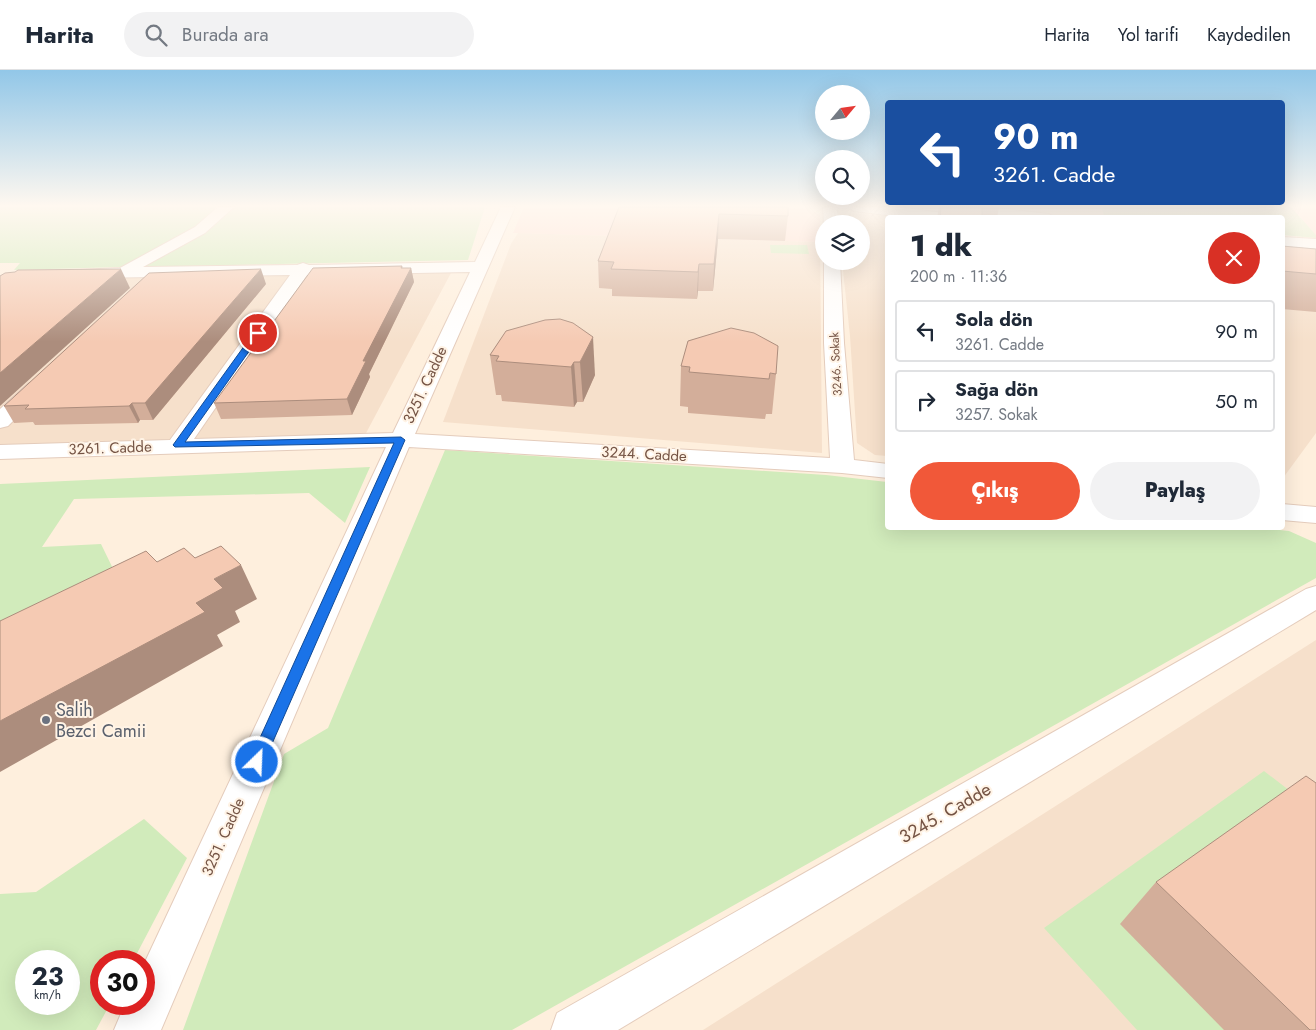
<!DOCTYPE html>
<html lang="tr">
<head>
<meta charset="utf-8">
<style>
	:root { --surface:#fff; --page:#f2f2f3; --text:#1f2937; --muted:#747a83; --line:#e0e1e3; --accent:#f15839 }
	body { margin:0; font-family:Jost,sans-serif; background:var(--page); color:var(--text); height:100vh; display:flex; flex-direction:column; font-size:19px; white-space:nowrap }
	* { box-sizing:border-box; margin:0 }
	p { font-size:16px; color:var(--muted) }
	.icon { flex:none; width:28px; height:28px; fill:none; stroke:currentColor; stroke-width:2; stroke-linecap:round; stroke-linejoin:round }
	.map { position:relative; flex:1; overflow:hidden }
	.panel { position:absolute; left:885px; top:145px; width:400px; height:315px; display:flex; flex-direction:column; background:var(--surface); border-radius:5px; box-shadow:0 5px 20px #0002 }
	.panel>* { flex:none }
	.guide { position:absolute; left:885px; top:30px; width:400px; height:105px; border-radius:5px; box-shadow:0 5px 20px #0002; background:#1a4fa0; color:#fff; overflow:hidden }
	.needle { width:32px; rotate:61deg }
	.fabs { position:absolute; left:815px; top:15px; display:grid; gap:10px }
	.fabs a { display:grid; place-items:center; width:55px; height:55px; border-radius:50%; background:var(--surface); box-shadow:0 5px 20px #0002; font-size:25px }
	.speed { position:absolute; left:15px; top:880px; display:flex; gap:10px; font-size:25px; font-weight:700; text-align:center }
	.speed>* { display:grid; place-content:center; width:65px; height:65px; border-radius:50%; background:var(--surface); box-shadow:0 5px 20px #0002; line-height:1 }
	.speed small { font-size:12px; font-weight:400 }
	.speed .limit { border:8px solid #d22; background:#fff; color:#111 }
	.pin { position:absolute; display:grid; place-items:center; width:42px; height:42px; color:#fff; margin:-21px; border:2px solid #fff; border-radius:50%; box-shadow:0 1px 5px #0007 }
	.me { position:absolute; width:55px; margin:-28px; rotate:24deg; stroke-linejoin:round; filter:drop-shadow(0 0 4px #0008) }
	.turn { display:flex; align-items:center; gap:18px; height:105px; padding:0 25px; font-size:22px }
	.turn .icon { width:65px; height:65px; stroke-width:2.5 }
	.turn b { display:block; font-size:35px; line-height:42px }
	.round { display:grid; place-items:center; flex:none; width:52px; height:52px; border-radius:26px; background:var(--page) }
	.summary { display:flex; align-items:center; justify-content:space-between; height:85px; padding:0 25px }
	h1 { font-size:30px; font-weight:800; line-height:38px }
	.primary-button { display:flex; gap:10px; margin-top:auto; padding:10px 25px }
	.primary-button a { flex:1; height:58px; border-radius:30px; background:var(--accent); color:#fff; font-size:20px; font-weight:800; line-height:58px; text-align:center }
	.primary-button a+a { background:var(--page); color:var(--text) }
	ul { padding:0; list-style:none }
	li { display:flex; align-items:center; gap:15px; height:62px; margin:0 10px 8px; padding:0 15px; border:2px solid var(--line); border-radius:5px }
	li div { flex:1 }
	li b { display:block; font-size:19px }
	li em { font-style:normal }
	header { display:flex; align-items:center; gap:30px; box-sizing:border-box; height:70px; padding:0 25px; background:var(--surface); border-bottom:1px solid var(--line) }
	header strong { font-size:24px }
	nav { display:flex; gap:28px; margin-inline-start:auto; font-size:18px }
	.search { width:350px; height:45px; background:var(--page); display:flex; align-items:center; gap:12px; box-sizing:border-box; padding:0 18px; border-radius:28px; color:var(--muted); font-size:19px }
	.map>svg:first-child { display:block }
</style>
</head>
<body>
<header>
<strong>Harita</strong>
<div class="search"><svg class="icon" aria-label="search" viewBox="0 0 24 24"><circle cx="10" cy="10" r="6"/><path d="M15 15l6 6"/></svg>Burada ara</div>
<nav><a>Harita</a><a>Yol tarifi</a><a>Kaydedilen</a></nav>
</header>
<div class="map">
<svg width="1316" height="960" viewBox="0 0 1316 960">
	<rect width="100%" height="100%" fill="#feefdd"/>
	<g fill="#f6e0cb">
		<path d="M 849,143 L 895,147 L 888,148 L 887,386 L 875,385 L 857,373 L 850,266 L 842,191 L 861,191 L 861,154 L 838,154 L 837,145 Z"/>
		<path d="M 518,163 L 820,172 L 822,383 L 443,352 L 511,174 Z"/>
		<path d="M 1282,188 L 1316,191 L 1316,363 L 1283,408 Z"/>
		<path d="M 452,201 L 365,365 L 0,376 L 0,219 L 19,209 Z"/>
		<path d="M 1316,570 L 1316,960 L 703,960 L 919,823 Z"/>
	</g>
	<g fill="#ffdbd0">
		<path d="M 524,137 L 808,139 L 820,145 L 820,172 L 513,163 Z"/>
		<path d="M 1291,137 L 1316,137 L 1316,165 Z"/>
	</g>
	<g fill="#d1ebbb" fill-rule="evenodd">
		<path d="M 0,137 L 217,137 L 196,159 L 130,195 L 121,197 L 14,200 L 20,193 L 0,193 Z"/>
		<path d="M 234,137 L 485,137 L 468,190 L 138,197 L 215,154 Z"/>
		<path d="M 1102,137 L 1291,137 L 1316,165 L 1316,168 L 1283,165 L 1282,148 L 1104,147 Z"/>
		<path d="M 770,175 L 807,175 L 809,184 L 771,183 Z"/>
		<path d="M 445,380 L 826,405 L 887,412 L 888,458 L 1262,458 L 1289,461 L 1316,473 L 1316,508 L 512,960 L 183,960 L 284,684 L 328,658 Z"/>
		<path d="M 370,397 L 345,453 L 309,423 L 74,429 L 42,477 L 101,474 L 121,515 L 0,590 L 0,414 Z"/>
		<path d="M 1264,701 L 1316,741 L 1316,960 L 1137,960 L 1044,858 Z"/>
		<path d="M 144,749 L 187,788 L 133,891 L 101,891 L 101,934 L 110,934 L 96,960 L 0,960 L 0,824 L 36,822 ZM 69,891 L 69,934 L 26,934 L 26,891 Z"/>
	</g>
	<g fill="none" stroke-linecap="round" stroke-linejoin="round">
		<defs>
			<g id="minor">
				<path d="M 218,137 L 234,137 L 205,163 L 143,197 L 297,195 L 303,193 L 309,195 L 475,192 L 501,137 L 515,137 L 415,364 L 830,388 L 824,273 L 824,191 L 840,191 L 844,273 L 854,390 L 888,394 L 888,408 L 842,403 L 409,377 L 161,960 L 114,960 L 125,934 L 144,934 L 144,894 L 386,377 L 0,389 L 0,375 L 170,370 L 290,205 L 86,208 L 80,206 L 78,203 L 80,200 L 120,198 L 195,157 ZM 470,202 L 393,363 L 194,369 L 307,205 Z"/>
				<path d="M 823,137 L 837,137 L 838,154 L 824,154 Z"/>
				<path d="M 847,137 L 894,137 L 953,144 L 960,148 L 911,148 L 854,141 Z"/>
				<path d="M 940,137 L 988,137 L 1049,144 L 1056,148 L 1005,148 L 947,141 Z"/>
				<path d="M 1282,167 L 1316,169 L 1316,179 L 1282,176 Z"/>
				<path d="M 36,311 L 43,313 L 46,317 L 43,321 L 8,356 L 0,358 L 0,339 L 29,313 Z"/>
				<path d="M 1282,434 L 1316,437 L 1316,453 L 1282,450 Z"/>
				<path d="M 1316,516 L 1316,540 L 618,960 L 551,960 L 557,943 L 1306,519 Z"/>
			</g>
		</defs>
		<use href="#minor" stroke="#e4ccbc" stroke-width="2"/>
		<use href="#minor" fill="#fff" fill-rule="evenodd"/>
	</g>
	<g fill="#d3ae9a">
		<path d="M 619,137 L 789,137 L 785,171 L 718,169 L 713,221 L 698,221 L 697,229 L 612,226 L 612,219 L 599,218 L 598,191 Z"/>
		<path d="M 939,137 L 999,137 L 997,148 L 937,148 Z"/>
		<path d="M 1282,176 L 1316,179 L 1316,242 L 1282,239 Z"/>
		<path d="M 403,198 L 411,198 L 414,212 L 369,304 L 370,307 L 352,345 L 221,349 L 214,333 Z"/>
		<path d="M 266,214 L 153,350 L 140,350 L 138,353 L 35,355 L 33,352 L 14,353 L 4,336 Z"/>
		<path d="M 545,250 L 595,305 L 583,332 L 577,332 L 574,337 L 502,331 L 501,325 L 496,325 L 490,285 Z"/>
		<path d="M 681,296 L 776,304 L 772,344 L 766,344 L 765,349 L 688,343 L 688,337 L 680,336 Z"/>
		<path d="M 1156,812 L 1316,960 L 1224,960 L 1120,854 Z"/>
	</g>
	<g fill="#ac8d7d">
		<path d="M 719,144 L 718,169 L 713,221 L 714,194 Z"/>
		<path d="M 699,194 L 698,221 L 697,229 L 698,202 Z"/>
		<path d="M 402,196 L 405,209 L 411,198 L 414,212 L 369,304 L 370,307 L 352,345 L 347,329 Z"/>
		<path d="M 121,199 L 130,218 L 0,336 L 0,303 Z"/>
		<path d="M 261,199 L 266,214 L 153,350 L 145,333 Z"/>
		<path d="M 593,267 L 595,305 L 583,332 L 580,292 Z"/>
		<path d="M 574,292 L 577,332 L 574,337 L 571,297 Z"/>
		<path d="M 132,333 L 140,350 L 138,353 L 129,336 Z"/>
		<path d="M 241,495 L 257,529 L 235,541 L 240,552 L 217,565 L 223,576 L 0,702 L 0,651 L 196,533 L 214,509 Z"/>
	</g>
	<g fill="#f5cab3" stroke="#ac8d7d">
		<path d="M 619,137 L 788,137 L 788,146 L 719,144 L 714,194 L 699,194 L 698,202 L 611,199 L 614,192 L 598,191 Z"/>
		<path d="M 941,137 L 982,137 L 982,148 L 940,148 Z"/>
		<path d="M 1282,176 L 1316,179 L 1316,204 L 1282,201 Z"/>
		<path d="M 402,196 L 401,198 L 411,198 L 363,291 L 366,291 L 347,329 L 214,333 L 313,198 Z"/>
		<path d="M 121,199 L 0,303 L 0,206 L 5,203 L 15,202 L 18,200 Z"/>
		<path d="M 261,199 L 145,333 L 132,333 L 129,336 L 25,339 L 29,335 L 4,336 L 149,203 Z"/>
		<path d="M 560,249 L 573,253 L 593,267 L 580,292 L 574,292 L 571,297 L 496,291 L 499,286 L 490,285 L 506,261 L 545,250 Z"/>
		<path d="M 731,258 L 754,263 L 778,276 L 776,304 L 770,303 L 769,309 L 689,302 L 690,297 L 681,296 L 688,271 Z"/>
		<path d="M 221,476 L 241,495 L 214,509 L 223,518 L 196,533 L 205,542 L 0,651 L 0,551 L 146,481 L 157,492 L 184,478 L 195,488 Z"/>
		<path d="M 1306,706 L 1316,713 L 1316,960 L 1310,960 L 1156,812 Z"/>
	</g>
	<linearGradient id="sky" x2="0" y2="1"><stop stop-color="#92c7e8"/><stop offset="0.5" stop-color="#fff8f0"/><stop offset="1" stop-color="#fff8f0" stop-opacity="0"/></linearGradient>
	<rect width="1316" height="272" fill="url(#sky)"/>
	<path fill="#1a73e8" stroke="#114b97" d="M 255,261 L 262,263 L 185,372 L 401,367 L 405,370 L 264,692 L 262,696 L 257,698 L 251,696 L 249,692 L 394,373 L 175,377 L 173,375 Z"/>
	<circle fill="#6b7280" stroke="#fff3e5" stroke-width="2" cx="46" cy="650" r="5"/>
	<g text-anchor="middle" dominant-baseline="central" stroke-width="4" stroke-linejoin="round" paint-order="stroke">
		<g font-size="12" fill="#745344" stroke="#fff3e5">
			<text transform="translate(836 294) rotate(-93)">3246. Sokak</text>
		</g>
		<g font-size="15" fill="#745344" stroke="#fff3e5">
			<text transform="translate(425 315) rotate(-65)">3251. Cadde</text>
			<text transform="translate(110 378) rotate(-2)">3261. Cadde</text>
			<text transform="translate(644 384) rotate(3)">3244. Cadde</text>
			<text transform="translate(223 767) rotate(-66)">3251. Cadde</text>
		</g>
		<g font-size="18" fill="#5b616d" stroke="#fff3e5" text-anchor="start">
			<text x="56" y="640">Salih<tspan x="56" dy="21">Bezci Camii</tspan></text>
		</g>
		<g font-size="18" fill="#745344" stroke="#fff3e5">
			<text transform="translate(945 743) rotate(-30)">3245. Cadde</text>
		</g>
	</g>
</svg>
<div class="fabs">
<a><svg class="needle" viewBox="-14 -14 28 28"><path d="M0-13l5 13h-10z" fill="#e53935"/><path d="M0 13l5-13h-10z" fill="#747a83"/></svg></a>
<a><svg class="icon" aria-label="search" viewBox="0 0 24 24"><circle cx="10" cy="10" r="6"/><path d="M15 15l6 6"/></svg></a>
<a><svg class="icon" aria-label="layers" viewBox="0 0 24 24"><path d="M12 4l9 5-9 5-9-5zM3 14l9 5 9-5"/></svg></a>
</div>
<div class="speed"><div>23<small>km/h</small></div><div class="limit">30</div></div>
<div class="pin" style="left:258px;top:263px;background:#d93025"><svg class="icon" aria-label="arrive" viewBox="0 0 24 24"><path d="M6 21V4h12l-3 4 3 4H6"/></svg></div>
<svg class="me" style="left:257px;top:692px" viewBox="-20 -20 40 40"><circle r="17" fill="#1a73e8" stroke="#fff" stroke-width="3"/><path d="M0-11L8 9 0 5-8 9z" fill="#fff"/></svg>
<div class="guide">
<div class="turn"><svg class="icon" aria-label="left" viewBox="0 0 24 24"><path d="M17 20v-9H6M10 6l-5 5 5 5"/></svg><div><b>90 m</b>3261. Cadde</div></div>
</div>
<section class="panel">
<div class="summary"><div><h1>1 dk</h1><p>200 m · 11:36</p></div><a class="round" style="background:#d93025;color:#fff"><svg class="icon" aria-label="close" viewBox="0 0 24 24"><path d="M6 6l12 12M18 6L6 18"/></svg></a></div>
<ul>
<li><svg class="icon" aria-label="left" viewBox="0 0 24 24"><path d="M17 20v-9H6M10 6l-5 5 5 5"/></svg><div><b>Sola dön</b><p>3261. Cadde</p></div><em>90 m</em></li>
<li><svg class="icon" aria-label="right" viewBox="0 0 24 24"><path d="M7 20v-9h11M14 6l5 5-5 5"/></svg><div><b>Sağa dön</b><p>3257. Sokak</p></div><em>50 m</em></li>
</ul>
<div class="primary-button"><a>Çıkış</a><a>Paylaş</a></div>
</section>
</div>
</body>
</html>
